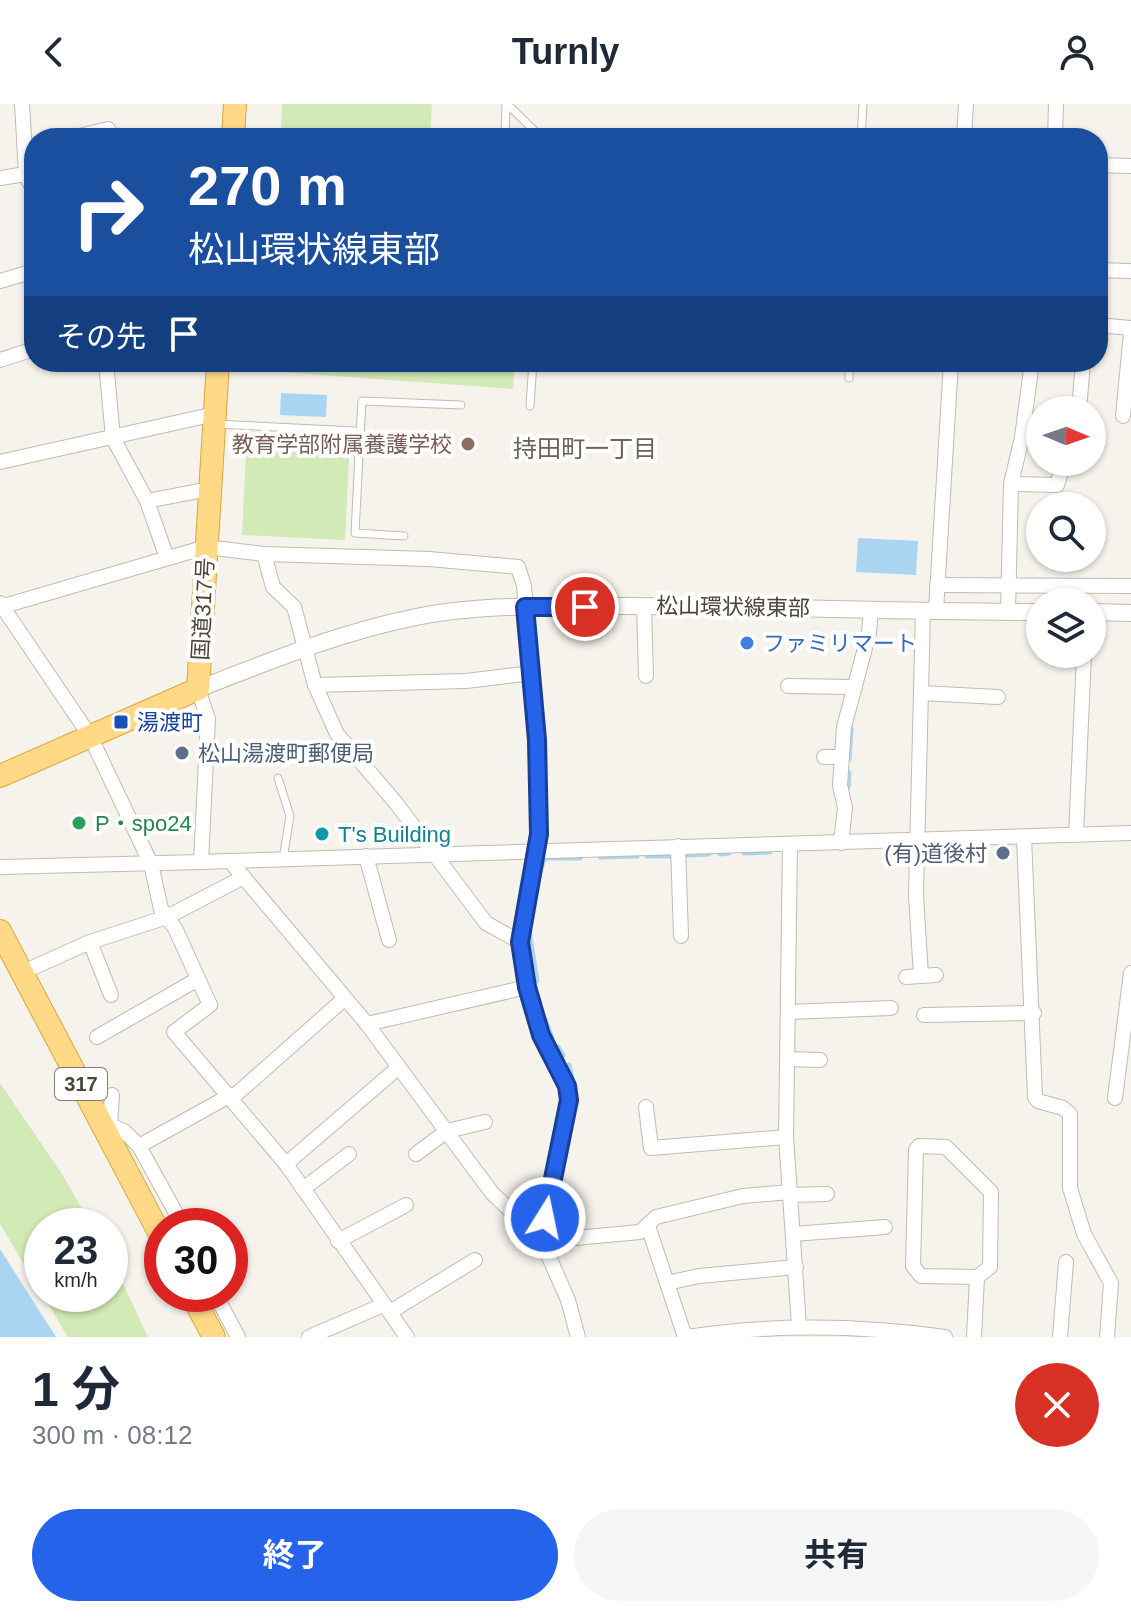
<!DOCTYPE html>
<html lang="ja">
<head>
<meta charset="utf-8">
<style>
	:root { --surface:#fff; --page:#f6f6f7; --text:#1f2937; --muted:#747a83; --accent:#2563eb }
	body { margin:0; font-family:Helvetica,"Noto Sans JP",sans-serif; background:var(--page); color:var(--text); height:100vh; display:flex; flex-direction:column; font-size:30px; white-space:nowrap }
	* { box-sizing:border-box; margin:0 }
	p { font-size:26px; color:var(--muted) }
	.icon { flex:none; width:44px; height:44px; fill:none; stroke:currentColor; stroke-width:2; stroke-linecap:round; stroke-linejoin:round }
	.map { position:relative; height:1233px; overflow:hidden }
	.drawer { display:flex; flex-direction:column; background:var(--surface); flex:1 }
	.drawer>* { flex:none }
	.guide { position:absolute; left:24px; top:24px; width:1084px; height:244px; border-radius:32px; box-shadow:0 2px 6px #0004; background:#1a4fa0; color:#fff; overflow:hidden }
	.needle { width:52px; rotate:92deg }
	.tools { position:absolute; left:1026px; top:292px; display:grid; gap:16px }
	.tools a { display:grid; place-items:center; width:80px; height:80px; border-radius:50%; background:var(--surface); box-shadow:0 2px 6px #0004; font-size:40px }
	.speed { position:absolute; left:24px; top:1104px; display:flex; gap:16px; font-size:40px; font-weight:700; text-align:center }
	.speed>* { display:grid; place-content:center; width:104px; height:104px; border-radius:50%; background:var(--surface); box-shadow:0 2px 6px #0004; line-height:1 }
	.speed small { font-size:20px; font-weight:400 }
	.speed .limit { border:12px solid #d22; background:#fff; color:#111 }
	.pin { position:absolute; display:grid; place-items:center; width:68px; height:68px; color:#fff; margin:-34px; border:4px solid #fff; border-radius:50%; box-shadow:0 2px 8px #0007 }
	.me { position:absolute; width:88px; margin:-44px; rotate:10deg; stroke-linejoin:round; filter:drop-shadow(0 0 6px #0008) }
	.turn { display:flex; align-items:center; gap:28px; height:168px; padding:0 32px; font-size:36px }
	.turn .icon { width:104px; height:104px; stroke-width:2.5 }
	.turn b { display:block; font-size:56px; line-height:68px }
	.then { display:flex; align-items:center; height:76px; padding:0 32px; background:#0003; gap:16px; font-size:30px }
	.round { display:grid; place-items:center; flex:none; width:84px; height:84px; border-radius:42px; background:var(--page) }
	.headline { display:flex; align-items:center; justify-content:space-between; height:136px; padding:0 32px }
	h1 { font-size:48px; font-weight:700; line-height:60px }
	.action { display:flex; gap:16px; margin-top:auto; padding:16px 32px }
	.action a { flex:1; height:92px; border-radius:48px; background:var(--accent); color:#fff; font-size:32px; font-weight:700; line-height:92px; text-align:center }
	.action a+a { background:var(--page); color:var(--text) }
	header { display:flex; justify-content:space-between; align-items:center; height:104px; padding:0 32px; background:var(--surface); font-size:36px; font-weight:700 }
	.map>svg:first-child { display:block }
</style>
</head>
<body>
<header><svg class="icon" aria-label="back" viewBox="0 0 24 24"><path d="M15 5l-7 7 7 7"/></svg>Turnly<svg class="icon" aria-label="person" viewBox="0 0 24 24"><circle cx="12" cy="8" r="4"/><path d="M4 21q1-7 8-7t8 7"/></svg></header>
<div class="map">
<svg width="1131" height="1233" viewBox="0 0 1131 1233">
	<rect width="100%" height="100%" fill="#f6f3ec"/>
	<g fill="#d2eab5">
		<path d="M 282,0 L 432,0 L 430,34 L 281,34 Z"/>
		<path d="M 269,258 L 515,258 L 513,285 L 268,267 Z"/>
		<path d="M 247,329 L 350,334 L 345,436 L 242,431 Z"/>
		<path d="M 0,979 L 62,1070 L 92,1122 L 42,1122 L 42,1190 L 110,1190 L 110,1152 L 148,1233 L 68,1233 L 0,1120 Z"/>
	</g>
	<g fill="#a9d4f2">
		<path d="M 281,289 L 327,291 L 326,313 L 280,311 Z"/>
		<path d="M 858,434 L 918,437 L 916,471 L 856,468 Z"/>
		<path d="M 0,1145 L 56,1233 L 0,1233 Z"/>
	</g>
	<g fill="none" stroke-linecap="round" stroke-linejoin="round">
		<g stroke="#a9d4f2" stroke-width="5">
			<path d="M 849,655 L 851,625"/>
			<path d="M 848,683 L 849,669"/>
			<path d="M 744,749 L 770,748"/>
			<path d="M 720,750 L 729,749"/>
			<path d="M 688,751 L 709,750"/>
			<path d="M 647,752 L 673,752"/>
			<path d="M 600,753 L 637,752"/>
			<path d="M 537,778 L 544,754 L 580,754"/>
			<path d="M 529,827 L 537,877"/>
			<path d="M 545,915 L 552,934"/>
			<path d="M 558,943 L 563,952"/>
			<path d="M 569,961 L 575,986"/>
		</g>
		<defs>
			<g id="service">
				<path d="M 507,0 L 542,34"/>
				<path d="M 505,34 L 506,0"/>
				<path d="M 861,34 L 863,0"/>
				<path d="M 849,274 L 849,258"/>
				<path d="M 530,302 L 533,258"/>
				<path d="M 216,320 L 356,327 L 360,331 L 355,429 L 404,432"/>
				<path d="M 360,331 L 362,297 L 461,301"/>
				<path d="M 278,674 L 290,712 L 283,755"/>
			</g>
			<g id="minor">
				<path d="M 22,0 L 26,70"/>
				<path d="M 71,34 L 108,25"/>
				<path d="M 964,34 L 966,0"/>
				<path d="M 1055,34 L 1056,0"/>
				<path d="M 1098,61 L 1131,62"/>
				<path d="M 0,74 L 26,70 L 34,88"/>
				<path d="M 1098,166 L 1129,167"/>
				<path d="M 0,177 L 34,167"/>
				<path d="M 1098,221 L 1131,224"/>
				<path d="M 0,256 L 34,245"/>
				<path d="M 106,258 L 113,334 L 147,397 L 167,454"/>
				<path d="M 1079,306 L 1083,258"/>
				<path d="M 1123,312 L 1131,229"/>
				<path d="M 0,358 L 215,310"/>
				<path d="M 1011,380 L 1057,381 L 1064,358"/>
				<path d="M 147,397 L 209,385"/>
				<path d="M 264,450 L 273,483 L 294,503 L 315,581 L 337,630 L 396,699 L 486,819 L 520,838"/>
				<path d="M 937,481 L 1131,482"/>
				<path d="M 0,499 L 90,632 L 151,760 L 161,805 L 175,824 L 210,901 L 174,928 L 286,1060 L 407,1233"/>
				<path d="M 644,502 L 646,572"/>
				<path d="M 0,503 L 206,443 L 264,450 L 429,455 L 518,463 L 524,482 L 532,569 L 539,730 L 520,838 L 527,883 L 541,931 L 567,982 L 569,996 L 548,1091 L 542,1137"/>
				<path d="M 936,506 L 951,258"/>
				<path d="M 1008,508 L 1011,380 L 1022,333 L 1032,258"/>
				<path d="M 315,581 L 466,577 L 532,569"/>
				<path d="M 788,582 L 855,583"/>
				<path d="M 921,589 L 998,593"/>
				<path d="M 824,653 L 842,653"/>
				<path d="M 1076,731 L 1084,550"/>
				<path d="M 1024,733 L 1035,993 L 1038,997 L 1063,1004 L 1070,1010 L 1070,1084 L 1084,1130 L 1111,1179 L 1107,1233"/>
				<path d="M 841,739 L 845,704 L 840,681 L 844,623 L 869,529 L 871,505"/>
				<path d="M 790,740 L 786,1033 L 799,1222"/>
				<path d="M 678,742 L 681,832"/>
				<path d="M 366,752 L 389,836"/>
				<path d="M 230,757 L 1131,729"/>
				<path d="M 201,758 L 230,757 L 367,920 L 492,1089 L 542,1137 L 568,1196 L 578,1233"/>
				<path d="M 0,763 L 201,758 L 208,615 L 198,585"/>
				<path d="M 90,838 L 111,891"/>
				<path d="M 23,868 L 90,838 L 167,813 L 242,774"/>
				<path d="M 921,872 L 916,791 L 923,506"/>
				<path d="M 906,873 L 936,871"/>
				<path d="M 788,908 L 891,904"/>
				<path d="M 924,911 L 1034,909"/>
				<path d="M 367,920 L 527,883"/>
				<path d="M 97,933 L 198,875"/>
				<path d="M 787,955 L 820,956"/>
				<path d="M 232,994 L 344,895"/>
				<path d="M 1115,994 L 1131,869"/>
				<path d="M 646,1003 L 651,1044 L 786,1033"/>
				<path d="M 110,1021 L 112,991"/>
				<path d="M 105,1024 L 110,1021 L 124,1027 L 139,1042 L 231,991"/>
				<path d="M 139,1042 L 183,1122"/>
				<path d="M 416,1050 L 447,1027 L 485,1018"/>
				<path d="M 286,1060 L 399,963"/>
				<path d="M 303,1085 L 349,1050"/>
				<path d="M 790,1091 L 827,1090"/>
				<path d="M 648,1122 L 685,1233"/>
				<path d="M 793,1130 L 885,1123"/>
				<path d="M 338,1137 L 406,1101"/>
				<path d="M 542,1137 L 640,1128 L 656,1113 L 743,1092 L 790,1088"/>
				<path d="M 230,1161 L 234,1159"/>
				<path d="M 667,1179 L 699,1172 L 796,1163"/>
				<path d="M 211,1190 L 220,1199 L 238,1233"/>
				<path d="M 390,1208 L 475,1156"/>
				<path d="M 309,1233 L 383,1201"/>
				<path d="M 686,1233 C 771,1220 859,1221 945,1233"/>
				<path d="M 974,1233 L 977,1173 L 990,1163 L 991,1088 L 946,1043 L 919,1042 L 916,1046 L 913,1162 L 921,1172 L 977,1173"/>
				<path d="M 1060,1233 L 1066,1158"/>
			</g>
			<g id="tertiary">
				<path d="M 1092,508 L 1131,509"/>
				<path d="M 198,585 C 270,557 341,528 416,513 C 483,499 554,503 622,502 C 761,502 901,508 1040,508"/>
			</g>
			<g id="trunk">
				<path d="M 233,34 L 235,0"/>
				<path d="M 0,672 L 198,585 L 218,258"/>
				<path d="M 0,827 L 162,1134"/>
				<path d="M 191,1190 L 214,1233"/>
			</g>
		</defs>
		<use href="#service" stroke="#c2bbae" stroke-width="9"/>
		<use href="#minor" stroke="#c2bbae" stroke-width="16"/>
		<use href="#tertiary" stroke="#c2bbae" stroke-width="18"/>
		<use href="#trunk" stroke="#e0a43c" stroke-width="24"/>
		<use href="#service" stroke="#fff" stroke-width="7"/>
		<use href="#minor" stroke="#fff" stroke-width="14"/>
		<use href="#tertiary" stroke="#fff" stroke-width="16"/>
		<use href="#trunk" stroke="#ffd985" stroke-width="22"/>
	</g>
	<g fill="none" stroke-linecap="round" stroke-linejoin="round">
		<defs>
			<path id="route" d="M 545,1114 L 569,996 L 567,982 L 541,931 L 527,883 L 520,838 L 539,730 L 537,636 L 525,503 L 585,503"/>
		</defs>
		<use href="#route" stroke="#184099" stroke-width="20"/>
		<use href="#route" stroke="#2563eb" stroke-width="14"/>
	</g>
	<circle fill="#8d6e63" stroke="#fff" stroke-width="3" cx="468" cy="340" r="8"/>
	<circle fill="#3f7fe0" stroke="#fff" stroke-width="3" cx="747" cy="539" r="8"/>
	<rect fill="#1a4fb4" stroke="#fff" stroke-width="3" x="113" y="610" width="16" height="16" rx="4"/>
	<g fill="#5c6f8a" stroke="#fff" stroke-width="3">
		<circle cx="182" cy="649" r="8"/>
		<circle cx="1003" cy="749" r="8"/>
	</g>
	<circle fill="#2e9e5b" stroke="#fff" stroke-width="3" cx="79" cy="719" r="8"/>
	<circle fill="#0f9aa8" stroke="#fff" stroke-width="3" cx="322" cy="730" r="8"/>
	<g text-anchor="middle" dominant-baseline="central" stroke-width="8" stroke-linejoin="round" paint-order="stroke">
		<rect fill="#fff" stroke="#817c74" stroke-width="2" x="55" y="964" width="52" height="32" rx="6"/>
		<g font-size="20" font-weight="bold" fill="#4b4439">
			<text x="81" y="980">317</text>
		</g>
		<g font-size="22" fill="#785e54" stroke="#fff" text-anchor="end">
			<text x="452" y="340">教育学部附属養護学校</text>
		</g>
		<g font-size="22" fill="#4b4439" stroke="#fff">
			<text transform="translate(733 503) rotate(1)">松山環状線東部</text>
			<text transform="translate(203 505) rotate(-87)">国道317号</text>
		</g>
		<g font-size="22" fill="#366cbe" stroke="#fff" text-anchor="start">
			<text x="763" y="539">ファミリマート</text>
		</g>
		<g font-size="22" fill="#164399" stroke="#fff" text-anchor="start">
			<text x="137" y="618">湯渡町</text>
		</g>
		<g font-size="22" fill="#4e5e75" stroke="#fff" text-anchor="start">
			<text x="198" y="649">松山湯渡町郵便局</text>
			<text x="987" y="749" text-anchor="end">(有)道後村</text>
		</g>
		<g font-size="22" fill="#27864d" stroke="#fff" text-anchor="start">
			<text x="95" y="719">P・spo24</text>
		</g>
		<g font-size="22" fill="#0d838f" stroke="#fff" text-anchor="start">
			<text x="338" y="730">T's Building</text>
		</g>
		<g font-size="24" fill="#6e6250" stroke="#fff">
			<text x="585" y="344">持田町一丁目</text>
		</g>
	</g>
</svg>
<div class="tools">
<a><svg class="needle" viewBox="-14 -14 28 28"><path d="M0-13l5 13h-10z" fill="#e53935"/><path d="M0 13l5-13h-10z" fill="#747a83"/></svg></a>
<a><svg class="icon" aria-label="search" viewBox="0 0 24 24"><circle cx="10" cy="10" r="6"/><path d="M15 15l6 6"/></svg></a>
<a><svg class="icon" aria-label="layers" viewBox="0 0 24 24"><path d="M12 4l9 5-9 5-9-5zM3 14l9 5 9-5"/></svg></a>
</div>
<div class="speed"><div>23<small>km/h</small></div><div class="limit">30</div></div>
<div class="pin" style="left:585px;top:503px;background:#d93025"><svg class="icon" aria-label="arrive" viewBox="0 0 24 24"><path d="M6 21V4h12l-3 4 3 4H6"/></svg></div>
<svg class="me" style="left:545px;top:1114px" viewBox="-20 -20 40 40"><circle r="17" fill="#2563eb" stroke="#fff" stroke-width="3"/><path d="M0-11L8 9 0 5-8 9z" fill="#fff"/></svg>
<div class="guide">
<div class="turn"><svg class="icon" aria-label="right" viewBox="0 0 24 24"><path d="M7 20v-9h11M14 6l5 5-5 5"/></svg><div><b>270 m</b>松山環状線東部</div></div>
<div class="then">その先<svg class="icon" aria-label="arrive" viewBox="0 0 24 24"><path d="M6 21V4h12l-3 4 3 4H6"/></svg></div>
</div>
</div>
<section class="drawer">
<div class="headline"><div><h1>1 分</h1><p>300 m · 08:12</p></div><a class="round" style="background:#d93025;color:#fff"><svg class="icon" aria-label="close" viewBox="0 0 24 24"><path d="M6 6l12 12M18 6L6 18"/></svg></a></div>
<div class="action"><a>終了</a><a>共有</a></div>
</section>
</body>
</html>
